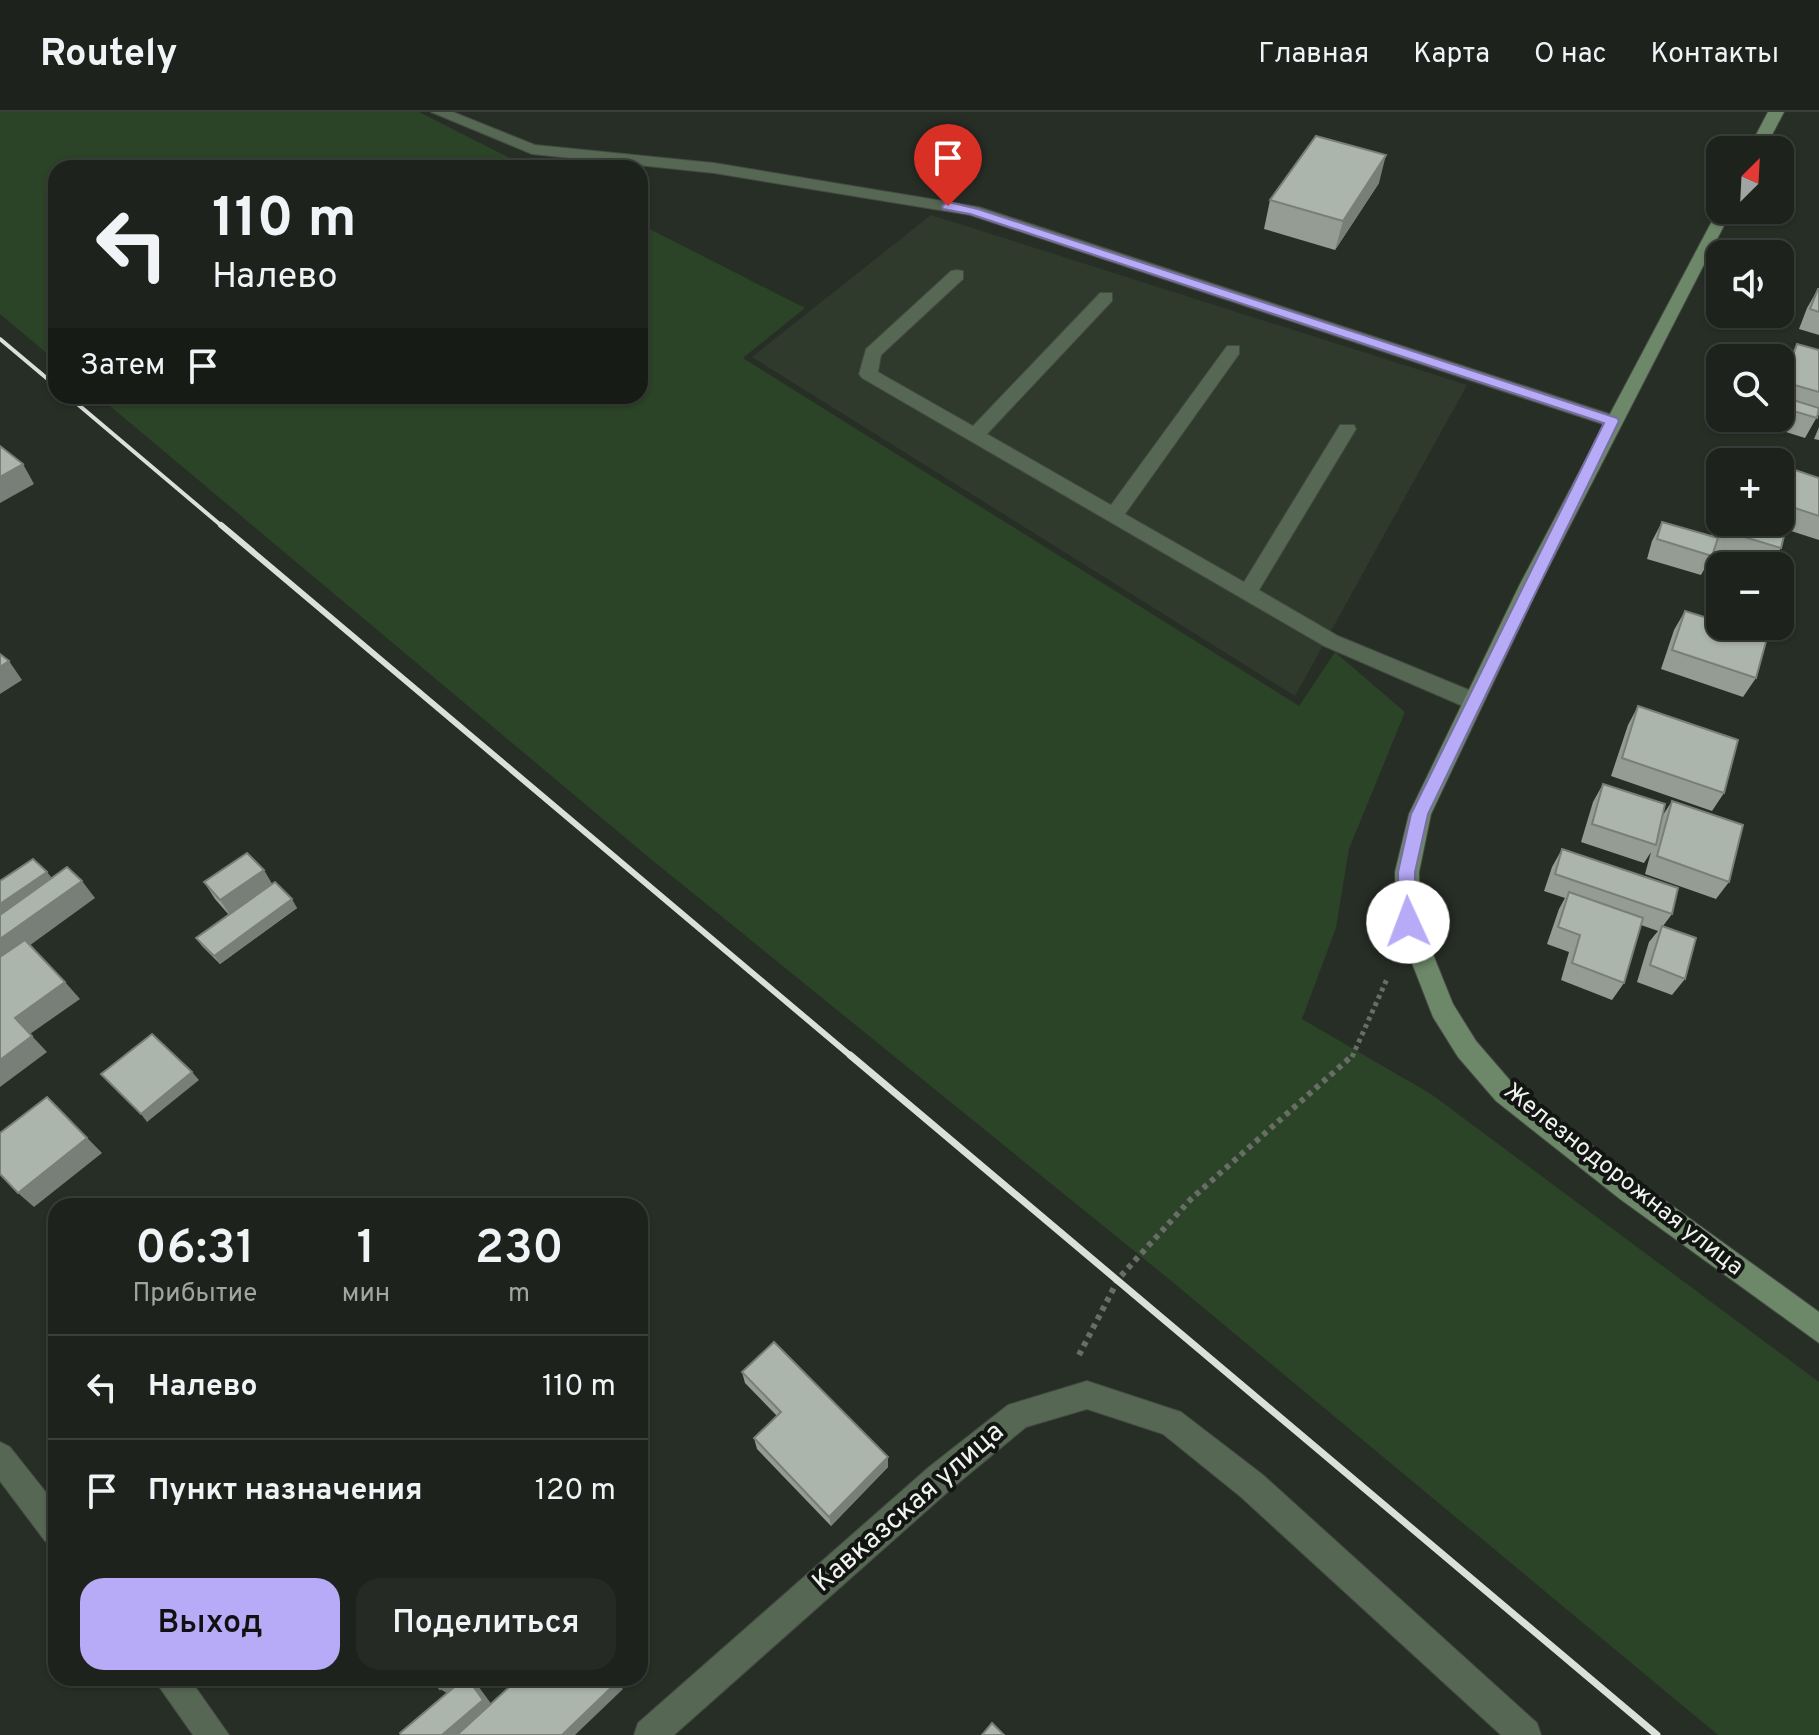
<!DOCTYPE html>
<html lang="ru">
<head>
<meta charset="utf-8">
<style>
	:root { --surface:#1d221c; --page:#252a25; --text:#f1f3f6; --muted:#a0a4a3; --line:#3b3f3b; --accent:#b7abf8 }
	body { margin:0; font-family:Overpass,sans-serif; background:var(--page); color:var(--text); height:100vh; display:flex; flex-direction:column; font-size:30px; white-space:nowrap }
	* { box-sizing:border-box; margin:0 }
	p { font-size:26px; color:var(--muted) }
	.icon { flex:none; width:44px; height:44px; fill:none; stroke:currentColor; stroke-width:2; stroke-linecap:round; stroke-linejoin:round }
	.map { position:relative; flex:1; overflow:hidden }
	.panel { position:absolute; left:48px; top:1086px; width:600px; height:488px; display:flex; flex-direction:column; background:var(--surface); border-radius:24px; box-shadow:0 2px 6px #0004,0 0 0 2px var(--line) }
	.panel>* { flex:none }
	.guide { position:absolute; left:48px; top:48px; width:600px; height:244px; border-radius:24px; box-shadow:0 2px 6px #0004,0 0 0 2px var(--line); background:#1d221c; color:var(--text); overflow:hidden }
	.needle { width:52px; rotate:24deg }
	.buttons { position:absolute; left:1706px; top:24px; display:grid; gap:16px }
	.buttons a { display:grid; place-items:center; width:88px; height:88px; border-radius:16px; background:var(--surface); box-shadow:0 2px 6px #0004,0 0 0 2px var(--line); font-size:40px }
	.pin { position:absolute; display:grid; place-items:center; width:68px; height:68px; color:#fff; margin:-82px -34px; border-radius:50% 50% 50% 0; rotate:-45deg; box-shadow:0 0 8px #0007 }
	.pin .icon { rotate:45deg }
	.me { position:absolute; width:88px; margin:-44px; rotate:358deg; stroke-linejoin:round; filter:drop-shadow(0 0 6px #0008) }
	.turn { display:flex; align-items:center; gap:28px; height:168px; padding:0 32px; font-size:36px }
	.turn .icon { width:104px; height:104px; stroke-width:2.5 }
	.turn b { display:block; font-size:56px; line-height:68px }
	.then { display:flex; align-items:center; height:76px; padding:0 32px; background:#0003; gap:16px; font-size:30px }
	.eta { display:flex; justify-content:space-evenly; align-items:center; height:136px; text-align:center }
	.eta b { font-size:48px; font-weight:600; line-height:56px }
	.button { display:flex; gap:16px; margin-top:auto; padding:16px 32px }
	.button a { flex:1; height:92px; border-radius:24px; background:var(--accent); color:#111; font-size:32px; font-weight:600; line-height:92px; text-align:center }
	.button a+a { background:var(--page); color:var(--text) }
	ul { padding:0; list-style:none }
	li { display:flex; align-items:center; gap:24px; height:104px; padding:0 32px; border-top:2px solid var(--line) }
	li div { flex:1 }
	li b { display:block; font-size:30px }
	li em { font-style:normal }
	header { display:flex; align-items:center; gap:48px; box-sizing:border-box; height:112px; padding:0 40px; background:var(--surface); border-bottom:2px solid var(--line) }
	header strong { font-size:38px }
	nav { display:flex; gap:44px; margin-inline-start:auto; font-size:28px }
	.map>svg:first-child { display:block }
</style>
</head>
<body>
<header>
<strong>Routely</strong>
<nav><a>Главная</a><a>Карта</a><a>О нас</a><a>Контакты</a></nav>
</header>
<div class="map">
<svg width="1819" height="1623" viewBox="0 0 1819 1623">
	<rect width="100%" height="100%" fill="#272e26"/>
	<path fill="#2f3a2d" d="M 931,103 L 1467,273 L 1295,584 L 752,245 Z"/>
	<g fill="#2b4326">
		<path d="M 0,0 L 419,0 L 530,56 L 56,56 L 56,249 L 0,202 Z"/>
		<path d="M 640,112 L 805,196 L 743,246 L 1299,594 L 1335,540 L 1405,600 L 1349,737 L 1336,816 L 1302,907 L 1431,982 L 1819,1270 L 1819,1623 L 1718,1623 L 1170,1168 L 647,744 L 98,284 L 640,284 Z"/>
	</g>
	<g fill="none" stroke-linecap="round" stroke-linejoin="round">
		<defs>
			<g id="lane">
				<path d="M 431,0 L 453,0 L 535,33 L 714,51 L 979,95 L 1619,305 L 1621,309 L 1619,313 L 1605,313 L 970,103 L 714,61 L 532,42 Z"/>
				<path d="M 957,158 L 963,159 L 963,167 L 881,243 L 878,260 L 973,314 L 1100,181 L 1112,181 L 1112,189 L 987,322 L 1111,393 L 1227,234 L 1239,234 L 1239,242 L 1125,402 L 1244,470 L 1340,313 L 1354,313 L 1356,317 L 1259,478 L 1338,524 L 1481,583 L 1484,589 L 1481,595 L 1465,595 L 1324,534 L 862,266 L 859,262 L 866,237 L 951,159 Z"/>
			</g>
			<g id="street">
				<path d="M 1087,1269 L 1181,1300 L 1263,1363 L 1537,1611 L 1541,1623 L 1501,1623 L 1241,1385 L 1163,1322 L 1087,1297 L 1026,1315 L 951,1377 L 674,1623 L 634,1623 L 638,1611 L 929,1355 L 1008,1293 Z"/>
				<path d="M 0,1330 L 10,1335 L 56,1393 L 56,1433 L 45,1429 L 0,1369 Z"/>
				<path d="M 153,1566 L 189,1566 L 229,1623 L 193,1623 Z"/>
			</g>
			<g id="secondary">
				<path d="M 1768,0 L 1784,0 L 1764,38 L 1748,38 Z"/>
				<path d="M 1720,94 L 1720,98 L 1732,98 L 1540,472 L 1431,702 L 1419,760 L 1420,810 L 1453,892 L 1476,929 L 1514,973 L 1638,1069 L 1819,1200 L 1819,1231 L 1620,1087 L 1496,989 L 1458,945 L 1433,905 L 1396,810 L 1395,760 L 1409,702 L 1520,472 Z"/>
			</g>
		</defs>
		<use href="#lane" stroke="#434a42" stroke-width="2"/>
		<use href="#street" stroke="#434a42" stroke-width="2"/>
		<use href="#secondary" stroke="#434a42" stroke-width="2"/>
		<path stroke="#686e67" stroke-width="5" stroke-dasharray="4 4" stroke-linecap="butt" d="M 1352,945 L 1387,867"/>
		<path stroke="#686e67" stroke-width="6" stroke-dasharray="5 5" stroke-linecap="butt" d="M 1079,1243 L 1119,1166 L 1191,1087 L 1353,943"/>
		<use href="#lane" fill="#566753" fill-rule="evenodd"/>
		<use href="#street" fill="#566753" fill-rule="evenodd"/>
		<use href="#secondary" fill="#6d8868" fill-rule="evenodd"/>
		<g stroke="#dce0db" stroke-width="4">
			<path d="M 0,227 L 56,274"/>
			<path d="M 68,284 L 223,415"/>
		</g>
		<path stroke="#dce0db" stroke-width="6" d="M 221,413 L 852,945"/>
		<path stroke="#dce0db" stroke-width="7" d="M 850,943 L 1657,1623"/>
	</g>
	<g fill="#949c93">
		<path d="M 1379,71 L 1335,138 L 1264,117 L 1270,88 Z"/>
		<path d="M 1818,177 L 1819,177 L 1819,223 L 1799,217 L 1807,196 Z"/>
		<path d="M 1797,232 L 1819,238 L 1819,303 L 1818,303 L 1805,326 L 1757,311 L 1758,306 L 1780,306 L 1780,269 L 1786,252 Z"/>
		<path d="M 1819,315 L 1819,328 L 1814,327 Z"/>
		<path d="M 1780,353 L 1819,366 L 1819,428 L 1785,417 L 1781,436 L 1769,454 L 1714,439 L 1712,444 L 1701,463 L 1647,447 L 1652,429 L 1662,410 L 1711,424 L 1717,402 L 1720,396 L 1720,410 L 1780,410 Z"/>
		<path d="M 1685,499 L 1756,566 L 1743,585 L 1661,557 L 1674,518 Z"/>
		<path d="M 1638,594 L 1724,681 L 1712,699 L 1611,664 L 1628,613 Z"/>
		<path d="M 1603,672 L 1663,703 L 1672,689 L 1729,770 L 1716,787 L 1645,762 L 1651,740 L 1644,751 L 1581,730 L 1593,690 Z"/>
		<path d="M 1562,737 L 1672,802 L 1663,814 L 1685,867 L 1672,883 L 1637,870 L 1649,830 L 1658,819 L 1641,813 L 1624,871 L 1612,888 L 1561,868 L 1569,840 L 1547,832 L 1559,797 L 1565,786 L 1544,779 L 1552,755 Z"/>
		<path d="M 204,770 L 273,772 L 297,796 L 220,852 L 202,834 L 196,826 L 229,803 L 215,787 Z"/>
		<path d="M 742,1260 L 888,1345 L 888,1355 L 831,1414 L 757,1337 L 754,1326 L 777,1304 L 745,1271 Z"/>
	</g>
	<g fill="#787f78">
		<path d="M 1386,43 L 1379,71 L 1335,138 L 1343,109 Z"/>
		<path d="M 23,352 L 34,372 L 0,391 L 0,365 Z"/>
		<path d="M 9,549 L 22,568 L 0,582 L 0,555 Z"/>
		<path d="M 264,758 L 274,775 L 231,805 L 220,788 Z"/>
		<path d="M 47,760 L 61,777 L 0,819 L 0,792 Z"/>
		<path d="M 82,769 L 95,786 L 0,855 L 0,827 Z"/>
		<path d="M 292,787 L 297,796 L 220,852 L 214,844 Z"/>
		<path d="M 65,870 L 80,887 L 30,922 L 15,906 Z"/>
		<path d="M 32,924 L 47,940 L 0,975 L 0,948 Z"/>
		<path d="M 192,960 L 199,968 L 147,1010 L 141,1002 Z"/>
		<path d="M 47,985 L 102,1041 L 34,1095 L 18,1081 Z"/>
		<path d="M 888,1345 L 888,1355 L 831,1414 L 829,1405 Z"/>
		<path d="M 452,1566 L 469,1566 L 476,1571 L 492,1593 L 458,1623 L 442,1623 L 450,1583 L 440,1577 Z"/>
		<path d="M 613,1566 L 615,1566 L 623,1577 L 575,1623 L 562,1623 Z"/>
	</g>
	<g fill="#acb5ab" stroke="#787f78" stroke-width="2">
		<path d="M 1316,24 L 1386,43 L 1343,109 L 1270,88 Z"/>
		<path d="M 1818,177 L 1819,177 L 1819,200 L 1810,197 Z"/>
		<path d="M 1797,232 L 1819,238 L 1819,280 L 1784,270 Z"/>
		<path d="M 1780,284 L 1819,296 L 1817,306 L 1780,295 Z"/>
		<path d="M 0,334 L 23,352 L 0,365 Z"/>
		<path d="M 1742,341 L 1769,350 L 1738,350 Z"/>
		<path d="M 1780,353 L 1819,366 L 1819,404 L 1780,391 Z"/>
		<path d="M 1780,398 L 1790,400 L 1781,436 L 1718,417 L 1720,409 L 1780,410 Z"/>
		<path d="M 1662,410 L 1718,426 L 1712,444 L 1657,427 Z"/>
		<path d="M 1685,499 L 1720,510 L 1720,514 L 1731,514 L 1767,526 L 1756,566 L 1672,538 Z"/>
		<path d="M 0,542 L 9,549 L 0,555 Z"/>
		<path d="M 1638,594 L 1738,628 L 1724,681 L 1622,646 Z"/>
		<path d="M 1603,672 L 1665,692 L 1656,733 L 1592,712 Z"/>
		<path d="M 1672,689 L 1743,713 L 1729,770 L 1657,744 Z"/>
		<path d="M 1562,737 L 1678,776 L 1672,802 L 1555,762 Z"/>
		<path d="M 247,741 L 264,758 L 220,788 L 204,770 Z"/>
		<path d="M 33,747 L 47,760 L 0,792 L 0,769 Z"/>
		<path d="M 67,755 L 82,769 L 0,827 L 0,803 Z"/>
		<path d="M 275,770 L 292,787 L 214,844 L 196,826 Z"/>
		<path d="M 1569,780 L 1643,806 L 1624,871 L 1572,851 L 1580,823 L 1558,815 Z"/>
		<path d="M 1662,814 L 1696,826 L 1685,867 L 1650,853 Z"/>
		<path d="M 25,828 L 65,870 L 15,906 L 32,924 L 0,948 L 0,845 Z"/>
		<path d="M 152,922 L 192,960 L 141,1002 L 101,962 Z"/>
		<path d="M 47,985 L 87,1026 L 18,1081 L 0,1062 L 0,1021 Z"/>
		<path d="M 237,1086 L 246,1094 L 229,1094 Z"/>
		<path d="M 774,1230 L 888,1345 L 829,1405 L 754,1326 L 781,1300 L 742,1260 Z"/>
		<path d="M 431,1566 L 452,1566 L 440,1577 Z"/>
		<path d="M 465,1566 L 467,1566 L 483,1588 L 442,1623 L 401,1623 L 400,1621 Z"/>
		<path d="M 519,1566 L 613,1566 L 616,1571 L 562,1623 L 457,1623 Z"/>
		<path d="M 992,1611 L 1004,1623 L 982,1623 Z"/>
	</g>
	<path fill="#b7abf8" stroke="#776fa1" stroke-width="2" d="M 948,90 L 978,97 L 1617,306 L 1619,309 L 1428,702 L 1415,760 L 1414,816 L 1408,818 L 1399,810 L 1398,760 L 1411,702 L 1604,311 L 970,102 L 943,97 L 942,94 Z"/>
	<g text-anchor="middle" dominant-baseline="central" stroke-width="8" stroke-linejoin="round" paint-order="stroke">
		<g font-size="24" fill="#f0f4ef" stroke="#121512">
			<text transform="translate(1623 1068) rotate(38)">Железнодорожная улица</text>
		</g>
		<g font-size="28" fill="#f0f4ef" stroke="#121512">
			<text transform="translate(909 1396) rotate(-41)">Кавказская улица</text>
		</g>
	</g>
</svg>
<div class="buttons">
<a><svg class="needle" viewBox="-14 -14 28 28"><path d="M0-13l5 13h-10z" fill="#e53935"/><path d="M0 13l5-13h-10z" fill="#a0a4a3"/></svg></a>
<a><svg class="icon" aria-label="sound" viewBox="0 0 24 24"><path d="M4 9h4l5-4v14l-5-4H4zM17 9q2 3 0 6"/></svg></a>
<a><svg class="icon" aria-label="search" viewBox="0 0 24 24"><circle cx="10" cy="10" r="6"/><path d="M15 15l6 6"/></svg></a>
<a>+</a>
<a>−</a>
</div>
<div class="pin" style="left:948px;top:94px;background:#d93025"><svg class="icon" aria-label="arrive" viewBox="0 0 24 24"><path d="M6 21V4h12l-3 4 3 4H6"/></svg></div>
<svg class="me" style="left:1408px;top:810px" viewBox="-20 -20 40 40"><circle r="19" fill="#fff"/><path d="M0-13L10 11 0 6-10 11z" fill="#b7abf8"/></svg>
<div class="guide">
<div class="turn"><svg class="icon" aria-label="left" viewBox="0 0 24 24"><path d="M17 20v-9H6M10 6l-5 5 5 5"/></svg><div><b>110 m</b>Налево</div></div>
<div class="then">Затем<svg class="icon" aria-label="arrive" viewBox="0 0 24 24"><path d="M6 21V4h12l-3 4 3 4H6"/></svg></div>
</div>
<section class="panel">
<div class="eta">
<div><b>06:31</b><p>Прибытие</p></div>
<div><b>1</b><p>мин</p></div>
<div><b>230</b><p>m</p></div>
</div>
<ul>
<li><svg class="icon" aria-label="left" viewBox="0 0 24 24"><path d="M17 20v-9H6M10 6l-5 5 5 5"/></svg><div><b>Налево</b></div><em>110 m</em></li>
<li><svg class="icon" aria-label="arrive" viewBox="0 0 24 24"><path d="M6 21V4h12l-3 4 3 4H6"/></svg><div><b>Пункт назначения</b></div><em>120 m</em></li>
</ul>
<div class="button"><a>Выход</a><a>Поделиться</a></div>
</section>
</div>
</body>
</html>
